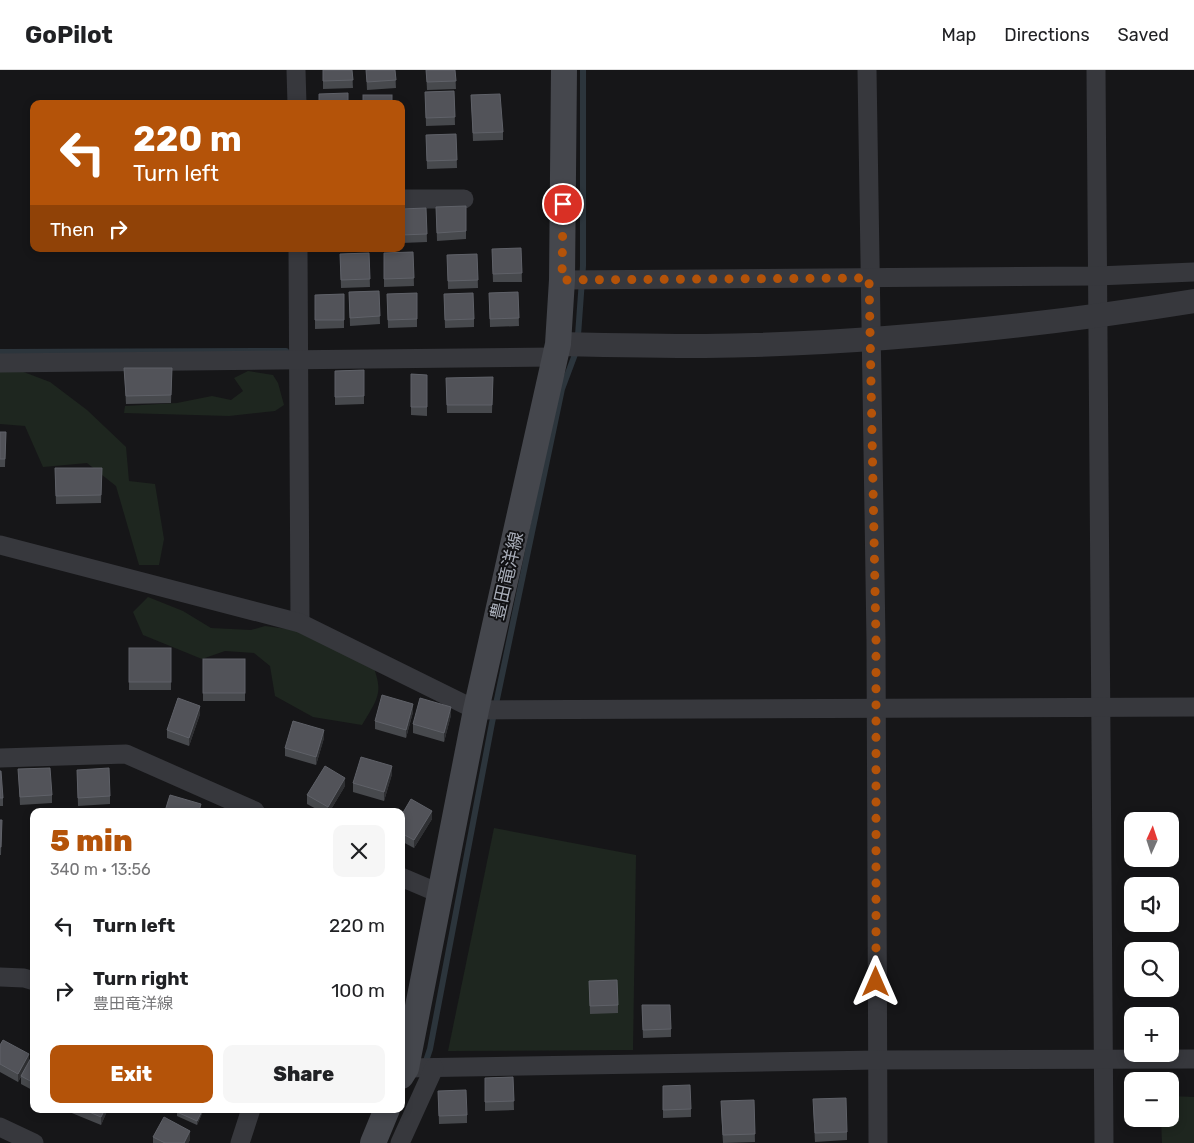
<!DOCTYPE html>
<html lang="en">
<head>
<meta charset="utf-8">
<style>
	:root { --surface:#fff; --page:#f6f6f6; --text:#202124; --muted:#757577; --line:#e0e0e0; --accent:#b45309 }
	body { margin:0; font-family:Rubik,"Noto Sans JP",sans-serif; background:var(--page); color:var(--text); height:100vh; display:flex; flex-direction:column; font-size:19px; white-space:nowrap }
	* { box-sizing:border-box; margin:0 }
	p { font-size:16px; color:var(--muted) }
	.icon { flex:none; width:28px; height:28px; fill:none; stroke:currentColor; stroke-width:2; stroke-linecap:round; stroke-linejoin:round }
	.map { position:relative; flex:1; overflow:hidden }
	.side { position:absolute; left:30px; top:738px; width:375px; height:305px; display:flex; flex-direction:column; background:var(--surface); border-radius:10px; box-shadow:0 2px 8px #0003 }
	.side>* { flex:none }
	.top-card { position:absolute; left:30px; top:30px; width:375px; height:152px; border-radius:10px; box-shadow:0 2px 8px #0003; background:#b45309; color:#fff; overflow:hidden }
	.needle { width:32px; rotate:3deg }
	.controls { position:absolute; left:1124px; top:742px; display:grid; gap:10px }
	.controls a { display:grid; place-items:center; width:55px; height:55px; border-radius:10px; background:var(--surface); box-shadow:0 2px 8px #0003; font-size:25px }
	.pin { position:absolute; display:grid; place-items:center; width:42px; height:42px; color:#fff; margin:-21px; border:2px solid #fff; border-radius:50%; box-shadow:0 1px 5px #0007 }
	.me { position:absolute; width:55px; margin:-28px; rotate:0deg; stroke-linejoin:round; filter:drop-shadow(0 0 4px #0008) }
	.turn { display:flex; align-items:center; gap:18px; height:105px; padding:0 20px; font-size:22px }
	.turn .icon { width:65px; height:65px; stroke-width:2.5 }
	.turn b { display:block; font-size:35px; line-height:42px }
	.then { display:flex; align-items:center; height:48px; padding:0 20px; background:#0003; gap:10px; font-size:19px }
	.round { display:grid; place-items:center; flex:none; width:52px; height:52px; border-radius:10px; background:var(--page) }
	.head { display:flex; align-items:center; justify-content:space-between; height:85px; padding:0 20px }
	h1 { font-size:30px; font-weight:800; line-height:38px; color:var(--accent) }
	.action { display:flex; gap:10px; margin-top:auto; padding:10px 20px }
	.action a { flex:1; height:58px; border-radius:10px; background:var(--accent); color:#fff; font-size:20px; font-weight:800; line-height:58px; text-align:center }
	.action a+a { background:var(--page); color:var(--text) }
	ul { padding:0; list-style:none }
	li { display:flex; align-items:center; gap:15px; height:65px; padding:0 20px }
	li div { flex:1 }
	li b { display:block; font-size:19px }
	li em { font-style:normal }
	header { display:flex; align-items:center; gap:30px; box-sizing:border-box; height:70px; padding:0 25px; background:var(--surface); border-bottom:1px solid var(--line) }
	header strong { font-size:24px }
	nav { display:flex; gap:28px; margin-inline-start:auto; font-size:18px }
	.map>svg:first-child { display:block }
</style>
</head>
<body>
<header>
<strong>GoPilot</strong>
<nav><a>Map</a><a>Directions</a><a>Saved</a></nav>
</header>
<div class="map">
<svg width="1194" height="1073" viewBox="0 0 1194 1073">
	<rect width="100%" height="100%" fill="#161618"/>
	<g fill="#1e261f">
		<path d="M 0,293 L 50,312 L 87,340 L 126,377 L 129,411 L 155,414 L 164,469 L 159,495 L 139,495 L 116,416 L 87,393 L 43,397 L 25,356 L 0,354 Z"/>
		<path d="M 248,301 L 273,305 L 278,313 L 284,335 L 275,341 L 229,346 L 124,343 L 125,336 L 177,333 L 212,326 L 231,330 L 243,321 L 234,308 Z"/>
		<path d="M 148,527 L 183,541 L 211,558 L 251,560 L 265,556 L 295,560 L 370,588 C 384,622 380,625 362,655 L 313,647 L 275,626 L 270,596 L 254,583 L 225,581 L 202,589 L 143,565 L 133,542 Z"/>
		<path d="M 494,758 L 636,785 L 633,980 L 448,981 Z"/>
		<path d="M 1170,1026 L 1194,1027 L 1194,1073 L 1162,1073 L 1161,1049 L 1170,1049 Z"/>
	</g>
	<g fill="none" stroke-linecap="round" stroke-linejoin="round">
		<g stroke="#2c353c" stroke-width="6">
			<path d="M 0,282 L 286,281"/>
			<path d="M 425,994 L 430,979 L 492,653 L 562,319 L 577,279 L 583,196 L 583,0"/>
		</g>
		<g stroke="#37383d" stroke-width="19">
			<path d="M 296,0 L 297,34"/>
			<path d="M 867,0 L 876,570 L 878,1073"/>
			<path d="M 1096,0 L 1104,1073"/>
			<path d="M 401,129 L 464,129"/>
			<path d="M 298,179 L 300,553"/>
			<path d="M 562,210 L 1097,206 L 1194,202"/>
			<path d="M 0,293 L 555,287"/>
			<path d="M 0,475 L 300,553 L 476,640 L 1194,637"/>
			<path d="M 0,688 L 126,684 L 255,741"/>
			<path d="M 401,807 L 441,824"/>
			<path d="M 0,907 L 24,908 L 34,911"/>
			<path d="M 406,998 L 877,990 L 1194,989"/>
			<path d="M 0,1057 L 34,1073"/>
			<path d="M 240,1073 L 251,1039"/>
			<path d="M 400,1073 L 434,998"/>
		</g>
		<path stroke="#37383d" stroke-width="24" d="M 558,274 C 607,275 656,276 705,276 C 868,274 1033,257 1194,231"/>
		<g stroke="#45474d" stroke-width="26">
			<path d="M 401,1006 L 406,998 L 476,640 L 558,274 L 562,210 L 564,0"/>
			<path d="M 373,1073 L 387,1039"/>
		</g>
	</g>
	<g fill="#47494d">
		<path d="M 323,0 L 352,0 L 353,18 L 323,19 Z"/>
		<path d="M 366,0 L 395,0 L 396,18 L 367,20 Z"/>
		<path d="M 426,0 L 455,0 L 456,19 L 427,20 Z"/>
		<path d="M 454,21 L 455,55 L 426,56 L 425,22 Z"/>
		<path d="M 471,25 L 503,62 L 503,70 L 473,71 Z"/>
		<path d="M 456,64 L 457,98 L 427,99 L 426,65 Z"/>
		<path d="M 466,136 L 466,169 L 437,171 L 436,137 Z"/>
		<path d="M 426,138 L 427,172 L 401,173 L 401,139 Z"/>
		<path d="M 521,178 L 522,212 L 493,212 L 492,179 Z"/>
		<path d="M 413,182 L 414,216 L 384,217 L 384,183 Z"/>
		<path d="M 369,183 L 370,217 L 341,218 L 340,184 Z"/>
		<path d="M 477,184 L 478,218 L 448,219 L 447,185 Z"/>
		<path d="M 379,221 L 380,254 L 350,256 L 349,222 Z"/>
		<path d="M 518,222 L 519,256 L 490,257 L 489,223 Z"/>
		<path d="M 417,223 L 417,257 L 388,258 L 387,224 Z"/>
		<path d="M 344,224 L 344,258 L 315,259 L 315,225 Z"/>
		<path d="M 444,224 L 474,249 L 474,257 L 445,258 Z"/>
		<path d="M 124,298 L 172,298 L 171,333 L 126,334 Z"/>
		<path d="M 364,300 L 364,334 L 335,335 L 335,301 Z"/>
		<path d="M 411,304 L 427,305 L 427,346 L 411,345 Z"/>
		<path d="M 493,307 L 492,343 L 447,343 L 446,308 Z"/>
		<path d="M 0,362 L 6,362 L 5,397 L 0,397 Z"/>
		<path d="M 55,398 L 102,398 L 101,433 L 56,434 Z"/>
		<rect x="129" y="578" width="42" height="42"/>
		<rect x="203" y="589" width="42" height="42"/>
		<path d="M 413,642 L 406,668 L 375,659 L 375,651 Z"/>
		<path d="M 200,644 L 189,676 L 167,668 L 167,660 Z"/>
		<path d="M 451,645 L 444,672 L 413,663 L 413,654 Z"/>
		<path d="M 324,668 L 316,695 L 285,686 L 285,678 Z"/>
		<path d="M 18,699 L 52,725 L 52,733 L 20,735 Z"/>
		<path d="M 77,700 L 110,726 L 110,734 L 78,736 Z"/>
		<path d="M 0,701 L 3,728 L 3,736 L 0,736 Z"/>
		<path d="M 392,704 L 384,731 L 353,722 L 353,713 Z"/>
		<path d="M 345,716 L 330,741 L 320,741 L 307,734 L 307,725 Z"/>
		<path d="M 401,746 L 432,749 L 414,778 L 401,771 Z"/>
		<path d="M 0,750 L 2,750 L 1,785 L 0,785 Z"/>
		<path d="M 589,911 L 618,935 L 618,943 L 590,944 Z"/>
		<path d="M 642,935 L 671,959 L 671,967 L 643,968 Z"/>
		<path d="M 0,975 L 29,991 L 32,986 L 32,979 L 34,975 L 34,1021 L 21,1014 L 21,1007 L 18,1012 L 0,1002 Z"/>
		<path d="M 513,1007 L 514,1040 L 485,1041 L 485,1008 Z"/>
		<path d="M 663,1016 L 691,1039 L 691,1047 L 663,1048 Z"/>
		<path d="M 438,1021 L 467,1045 L 467,1053 L 439,1054 Z"/>
		<path d="M 754,1030 L 755,1072 L 723,1073 L 721,1040 Z"/>
		<path d="M 813,1037 L 847,1062 L 847,1070 L 815,1072 Z"/>
		<path d="M 62,1039 L 108,1039 L 101,1055 Z"/>
		<path d="M 179,1039 L 204,1039 L 197,1055 L 177,1046 L 177,1042 Z"/>
		<path d="M 153,1067 L 190,1070 L 188,1073 L 153,1073 Z"/>
	</g>
	<g fill="#2f3033">
		<path d="M 413,634 L 413,642 L 406,668 L 406,660 Z"/>
		<path d="M 200,636 L 200,644 L 189,676 L 189,668 Z"/>
		<path d="M 451,637 L 451,645 L 444,672 L 444,663 Z"/>
		<path d="M 324,660 L 324,668 L 316,695 L 316,687 Z"/>
		<path d="M 392,696 L 392,704 L 384,731 L 384,722 Z"/>
		<path d="M 345,708 L 345,716 L 330,741 L 328,741 L 328,737 Z"/>
		<path d="M 432,741 L 432,749 L 414,778 L 414,770 Z"/>
		<path d="M 403,870 L 403,878 L 401,885 L 401,876 Z"/>
		<path d="M 29,984 L 29,992 L 21,1006 L 18,1012 L 18,1004 Z"/>
		<path d="M 105,1039 L 108,1039 L 101,1055 L 101,1047 Z"/>
		<path d="M 203,1039 L 204,1039 L 197,1055 L 197,1051 Z"/>
		<path d="M 190,1061 L 190,1070 L 188,1073 L 184,1073 Z"/>
	</g>
	<g fill="#525359" stroke="#5f6168">
		<path d="M 323,0 L 352,0 L 353,10 L 323,11 Z"/>
		<path d="M 366,0 L 395,0 L 396,10 L 367,12 Z"/>
		<path d="M 426,0 L 455,0 L 456,11 L 427,12 Z"/>
		<path d="M 454,21 L 455,47 L 426,48 L 425,22 Z"/>
		<path d="M 348,23 L 348,34 L 319,34 L 319,24 Z"/>
		<path d="M 500,24 L 503,62 L 473,63 L 471,25 Z"/>
		<rect x="363" y="25" width="29" height="9"/>
		<path d="M 456,64 L 457,90 L 427,91 L 426,65 Z"/>
		<path d="M 466,136 L 466,161 L 437,163 L 436,137 Z"/>
		<path d="M 426,138 L 427,164 L 401,165 L 401,139 Z"/>
		<path d="M 521,178 L 522,203 L 493,204 L 492,179 Z"/>
		<path d="M 413,182 L 414,208 L 384,209 L 384,183 Z"/>
		<path d="M 369,183 L 370,209 L 341,210 L 340,184 Z"/>
		<path d="M 477,184 L 478,210 L 448,211 L 447,185 Z"/>
		<path d="M 379,221 L 380,246 L 350,248 L 349,222 Z"/>
		<path d="M 518,222 L 519,248 L 490,249 L 489,223 Z"/>
		<path d="M 417,223 L 417,249 L 388,250 L 387,224 Z"/>
		<path d="M 473,223 L 474,249 L 445,250 L 444,224 Z"/>
		<path d="M 344,224 L 344,250 L 315,250 L 315,225 Z"/>
		<path d="M 124,298 L 172,298 L 171,325 L 126,326 Z"/>
		<path d="M 364,300 L 364,326 L 335,327 L 335,301 Z"/>
		<path d="M 411,304 L 427,305 L 427,337 L 411,337 Z"/>
		<path d="M 493,307 L 492,335 L 447,335 L 446,308 Z"/>
		<path d="M 0,362 L 6,362 L 5,389 L 0,389 Z"/>
		<path d="M 55,398 L 102,398 L 101,425 L 56,426 Z"/>
		<rect x="129" y="578" width="42" height="34"/>
		<rect x="203" y="589" width="42" height="34"/>
		<path d="M 382,625 L 413,634 L 406,660 L 375,651 Z"/>
		<path d="M 178,628 L 200,636 L 189,668 L 167,660 Z"/>
		<path d="M 420,628 L 451,637 L 444,663 L 413,654 Z"/>
		<path d="M 293,651 L 324,660 L 316,687 L 285,678 Z"/>
		<path d="M 361,687 L 392,696 L 384,722 L 353,713 Z"/>
		<path d="M 325,696 L 345,708 L 328,737 L 307,725 Z"/>
		<path d="M 50,698 L 52,725 L 20,727 L 18,699 Z"/>
		<path d="M 109,698 L 110,726 L 78,728 L 77,700 Z"/>
		<path d="M 0,701 L 1,701 L 3,728 L 0,728 Z"/>
		<path d="M 170,725 L 201,734 L 199,741 L 165,741 Z"/>
		<path d="M 411,729 L 432,741 L 414,770 L 401,763 L 401,746 Z"/>
		<path d="M 0,750 L 2,750 L 1,777 L 0,777 Z"/>
		<path d="M 617,910 L 618,935 L 590,936 L 589,911 Z"/>
		<path d="M 642,935 L 670,935 L 671,959 L 643,960 Z"/>
		<path d="M 3,970 L 29,984 L 18,1004 L 0,994 L 0,975 Z"/>
		<path d="M 32,986 L 34,987 L 34,1013 L 21,1006 Z"/>
		<path d="M 513,1007 L 514,1031 L 485,1032 L 485,1008 Z"/>
		<path d="M 690,1015 L 691,1039 L 663,1040 L 663,1016 Z"/>
		<path d="M 466,1020 L 467,1045 L 439,1046 L 438,1021 Z"/>
		<path d="M 846,1028 L 847,1062 L 815,1063 L 813,1029 Z"/>
		<path d="M 754,1030 L 755,1064 L 723,1065 L 721,1031 Z"/>
		<path d="M 82,1039 L 105,1039 L 101,1047 Z"/>
		<path d="M 179,1039 L 203,1039 L 197,1051 L 177,1042 Z"/>
		<path d="M 164,1047 L 190,1061 L 184,1073 L 165,1073 L 153,1067 Z"/>
	</g>
	<g fill="none" stroke-linecap="round" stroke-linejoin="round">
		<path stroke="#b45309" stroke-width="9" stroke-dasharray="0 16.2" d="M 563,134 L 562,210 L 869,208 L 876,570 L 876,912"/>
	</g>
	<g text-anchor="middle" dominant-baseline="central" stroke-width="4" stroke-linejoin="round" paint-order="stroke">
		<g font-size="18" fill="#a8adb8" stroke="#111113">
			<text transform="translate(507 506) rotate(-77)">豊田竜洋線</text>
		</g>
	</g>
</svg>
<div class="controls">
<a><svg class="needle" viewBox="-14 -14 28 28"><path d="M0-13l5 13h-10z" fill="#e53935"/><path d="M0 13l5-13h-10z" fill="#757577"/></svg></a>
<a><svg class="icon" aria-label="sound" viewBox="0 0 24 24"><path d="M4 9h4l5-4v14l-5-4H4zM17 9q2 3 0 6"/></svg></a>
<a><svg class="icon" aria-label="search" viewBox="0 0 24 24"><circle cx="10" cy="10" r="6"/><path d="M15 15l6 6"/></svg></a>
<a>+</a>
<a>−</a>
</div>
<div class="pin" style="left:563px;top:134px;background:#d93025"><svg class="icon" aria-label="arrive" viewBox="0 0 24 24"><path d="M6 21V4h12l-3 4 3 4H6"/></svg></div>
<svg class="me" style="left:876px;top:912px" viewBox="-20 -20 40 40"><path d="M0-17L14 15 0 8-14 15z" fill="#b45309" stroke="#fff" stroke-width="4"/></svg>
<div class="top-card">
<div class="turn"><svg class="icon" aria-label="left" viewBox="0 0 24 24"><path d="M17 20v-9H6M10 6l-5 5 5 5"/></svg><div><b>220 m</b>Turn left</div></div>
<div class="then">Then<svg class="icon" aria-label="right" viewBox="0 0 24 24"><path d="M7 20v-9h11M14 6l5 5-5 5"/></svg></div>
</div>
<section class="side">
<div class="head"><div><h1>5 min</h1><p>340 m · 13:56</p></div><a class="round"><svg class="icon" aria-label="close" viewBox="0 0 24 24"><path d="M6 6l12 12M18 6L6 18"/></svg></a></div>
<ul>
<li><svg class="icon" aria-label="left" viewBox="0 0 24 24"><path d="M17 20v-9H6M10 6l-5 5 5 5"/></svg><div><b>Turn left</b></div><em>220 m</em></li>
<li><svg class="icon" aria-label="right" viewBox="0 0 24 24"><path d="M7 20v-9h11M14 6l5 5-5 5"/></svg><div><b>Turn right</b><p>豊田竜洋線</p></div><em>100 m</em></li>
</ul>
<div class="action"><a>Exit</a><a>Share</a></div>
</section>
</div>
</body>
</html>
